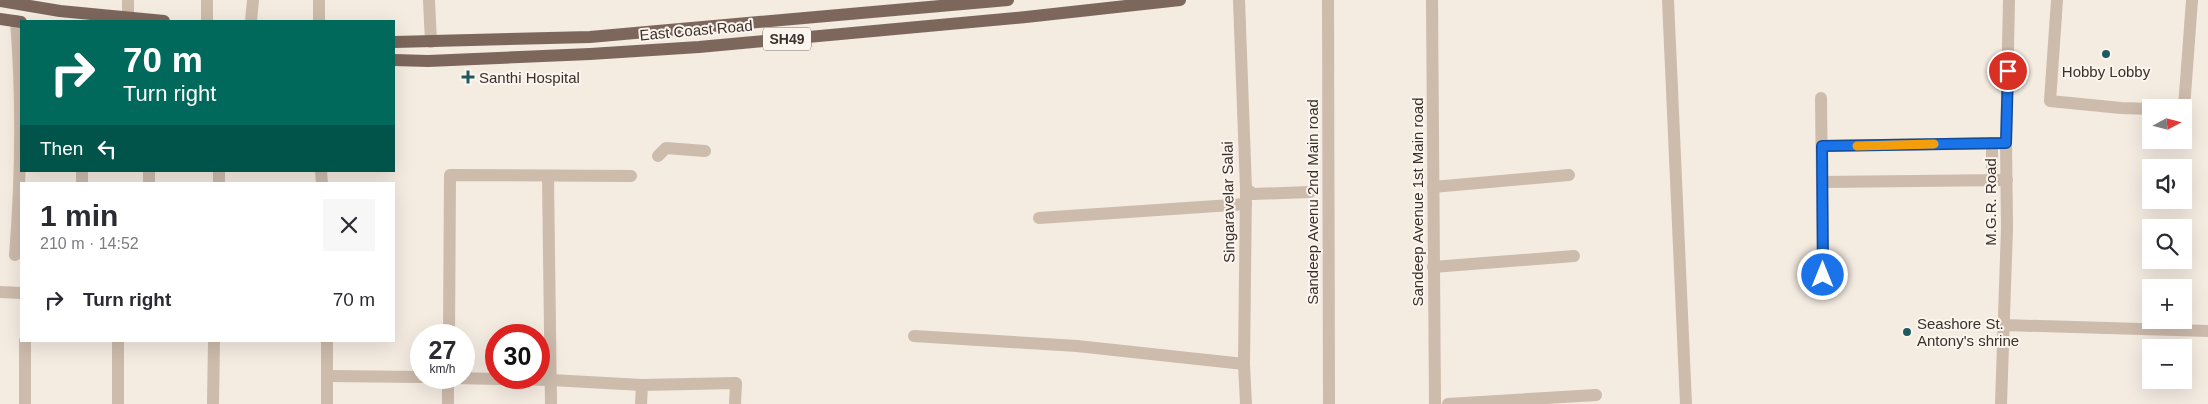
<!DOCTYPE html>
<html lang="en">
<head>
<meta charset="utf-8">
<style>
	:root { --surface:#fff; --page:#f7f7f7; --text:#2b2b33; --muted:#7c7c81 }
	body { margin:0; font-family:Arial,sans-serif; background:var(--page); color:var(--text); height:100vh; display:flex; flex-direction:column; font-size:19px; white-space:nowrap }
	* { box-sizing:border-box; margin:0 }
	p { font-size:16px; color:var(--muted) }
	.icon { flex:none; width:28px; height:28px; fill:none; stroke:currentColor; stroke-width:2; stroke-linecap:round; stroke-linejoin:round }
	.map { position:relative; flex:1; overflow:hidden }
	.sheet { position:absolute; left:20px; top:182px; width:375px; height:160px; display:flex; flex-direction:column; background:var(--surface); border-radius:0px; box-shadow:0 5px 20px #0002 }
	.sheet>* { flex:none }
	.top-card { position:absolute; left:20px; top:20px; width:375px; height:152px; border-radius:0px; box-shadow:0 5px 20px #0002; background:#00695c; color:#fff; overflow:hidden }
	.needle { width:32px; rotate:83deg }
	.controls { position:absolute; left:2142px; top:99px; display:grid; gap:10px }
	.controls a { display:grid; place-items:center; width:50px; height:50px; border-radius:0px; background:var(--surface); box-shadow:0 5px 20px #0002; font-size:25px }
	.speed { position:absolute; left:410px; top:324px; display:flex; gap:10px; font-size:25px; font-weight:700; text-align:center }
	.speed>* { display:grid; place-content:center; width:65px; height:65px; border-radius:50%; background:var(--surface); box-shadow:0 5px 20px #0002; line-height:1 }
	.speed small { font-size:12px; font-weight:400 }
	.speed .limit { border:8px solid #d22; background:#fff; color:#111 }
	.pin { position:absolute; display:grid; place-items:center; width:42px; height:42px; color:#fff; margin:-21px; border:2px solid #fff; border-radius:50%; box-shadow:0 1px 5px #0007 }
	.me { position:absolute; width:55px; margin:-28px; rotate:0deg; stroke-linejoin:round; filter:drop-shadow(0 0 4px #0008) }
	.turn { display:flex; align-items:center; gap:18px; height:105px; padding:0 20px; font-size:22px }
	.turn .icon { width:65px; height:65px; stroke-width:2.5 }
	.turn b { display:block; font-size:35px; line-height:42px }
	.then { display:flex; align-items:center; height:48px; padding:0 20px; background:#0003; gap:10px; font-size:19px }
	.round { display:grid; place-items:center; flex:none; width:52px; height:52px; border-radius:0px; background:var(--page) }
	.headline { display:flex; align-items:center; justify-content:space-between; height:85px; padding:0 20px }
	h1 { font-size:30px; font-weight:700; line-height:38px }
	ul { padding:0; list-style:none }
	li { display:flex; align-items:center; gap:15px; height:65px; padding:0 20px }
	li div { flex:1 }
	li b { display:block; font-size:19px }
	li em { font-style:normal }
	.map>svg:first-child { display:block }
</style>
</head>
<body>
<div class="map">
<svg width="2208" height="404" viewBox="0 0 2208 404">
	<rect width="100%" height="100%" fill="#f4ebe1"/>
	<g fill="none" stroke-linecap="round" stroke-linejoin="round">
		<g stroke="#cdbbac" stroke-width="12">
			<path d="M 319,0 L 319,21"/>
			<path d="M 429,0 L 431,42"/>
			<path d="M 1239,0 L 1246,189 L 1244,364 L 1246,404"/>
			<path d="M 1328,0 L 1329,404"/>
			<path d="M 1432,0 L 1435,404"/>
			<path d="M 1668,0 L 1686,404"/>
			<path d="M 2057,0 L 2050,101 L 2121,108 L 2151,109"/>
			<path d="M 207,21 L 207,0"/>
			<path d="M 251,21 L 253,0"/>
			<path d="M 1821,98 L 1823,275"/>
			<path d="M 2184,108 L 2192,0"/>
			<path d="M 1992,143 L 1992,180"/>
			<path d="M 1822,146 L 2006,143"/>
			<path d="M 658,156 L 666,148 L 705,151"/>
			<path d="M 82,171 L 82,184"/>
			<path d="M 321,171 L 322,184"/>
			<path d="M 548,177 L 551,404"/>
			<path d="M 1822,182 L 2007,180"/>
			<path d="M 149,184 L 149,171"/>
			<path d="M 219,184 L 219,171"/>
			<path d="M 1433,187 L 1569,175"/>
			<path d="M 1246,189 L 1253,194 L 1310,192"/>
			<path d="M 1039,218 L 1246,204"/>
			<path d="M 15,255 C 21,180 22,96 16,21"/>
			<path d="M 1433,267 L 1574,256"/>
			<path d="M 0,292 L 21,293"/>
			<path d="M 2003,325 L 2208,331"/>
			<path d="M 449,335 L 450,175 L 631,176"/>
			<path d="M 914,336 L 1077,346 L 1244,364"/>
			<path d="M 118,341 L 118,404"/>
			<path d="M 328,376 L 421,377"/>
			<path d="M 454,378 L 551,380 L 642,385 L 736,383 L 735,404"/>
			<path d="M 25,404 L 25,341"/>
			<path d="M 213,404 L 214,341"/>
			<path d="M 327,404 L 327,341"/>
			<path d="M 448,404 L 448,378"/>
			<path d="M 641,404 L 642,385"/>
			<path d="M 1448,404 L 1596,395"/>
			<path d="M 2001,404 L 2007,228 L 2006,143 L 2009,0"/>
		</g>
		<path stroke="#cdbbac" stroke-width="12" d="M 128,0 L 128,21"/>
		<g stroke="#7d675c" stroke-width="12">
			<path d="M 0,1 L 60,11 L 164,21"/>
			<path d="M 0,19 L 21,22"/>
			<path d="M 394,42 L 590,37 L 1008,0"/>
			<path d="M 394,60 L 428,61 L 590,54 L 699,47 L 1026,17 L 1180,0"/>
		</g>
	</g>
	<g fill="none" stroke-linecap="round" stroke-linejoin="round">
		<defs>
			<path id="route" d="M 1823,275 L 1822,146 L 2006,143 L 2008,71"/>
		</defs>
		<use href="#route" stroke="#114b97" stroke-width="12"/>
		<use href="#route" stroke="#1a73e8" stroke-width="9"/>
		<path stroke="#f59e0b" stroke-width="9" d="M 1857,146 L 1934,144"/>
	</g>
	<g fill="#1f5a5e" stroke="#fbf5ee" stroke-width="2">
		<circle cx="2106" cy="54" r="5"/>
		<path d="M465.5 69.5h5v5h5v5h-5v5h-5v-5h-5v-5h5z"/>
		<circle cx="1907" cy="332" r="5"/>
	</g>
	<g text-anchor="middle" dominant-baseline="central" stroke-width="4" stroke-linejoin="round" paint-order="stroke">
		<rect fill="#fbf5ee" stroke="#756b66" stroke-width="1" x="763" y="27.5" width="48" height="23" rx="4"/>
		<g font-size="14" font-weight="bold" fill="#3b302b">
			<text x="787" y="39">SH49</text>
		</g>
		<g font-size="15" fill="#3b302b" stroke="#fbf5ee">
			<text transform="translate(696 30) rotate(-5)">East Coast Road</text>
			<text transform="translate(1228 202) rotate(-91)">Singaravelar Salai</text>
			<text transform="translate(1312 202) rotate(-90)">Sandeep Avenu 2nd Main road</text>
			<text transform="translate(1417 202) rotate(-90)">Sandeep Avenue 1st Main road</text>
			<text transform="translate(1990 202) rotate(-90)">M.G.R. Road</text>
		</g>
		<g font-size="15" fill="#3b302b" stroke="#fbf5ee" text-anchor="start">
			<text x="2106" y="71" text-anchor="middle">Hobby Lobby</text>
			<text x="479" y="77">Santhi Hospital</text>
			<text x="1917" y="323">Seashore St.<tspan x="1917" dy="17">Antony's shrine</tspan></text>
		</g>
	</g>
</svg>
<div class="controls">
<a><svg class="needle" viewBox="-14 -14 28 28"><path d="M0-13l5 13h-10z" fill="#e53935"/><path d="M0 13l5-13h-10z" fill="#7c7c81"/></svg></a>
<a><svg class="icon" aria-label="sound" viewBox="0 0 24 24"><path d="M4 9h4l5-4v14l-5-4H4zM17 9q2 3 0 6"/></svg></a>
<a><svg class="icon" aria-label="search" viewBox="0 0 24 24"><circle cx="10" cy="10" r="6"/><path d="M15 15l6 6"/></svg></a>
<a>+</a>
<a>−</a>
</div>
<div class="speed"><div>27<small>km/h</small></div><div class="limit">30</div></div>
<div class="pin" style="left:2008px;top:71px;background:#d93025"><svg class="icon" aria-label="arrive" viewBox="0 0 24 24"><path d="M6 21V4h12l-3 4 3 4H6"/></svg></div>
<svg class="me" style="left:1823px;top:275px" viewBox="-20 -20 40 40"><circle r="17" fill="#1a73e8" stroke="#fff" stroke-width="3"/><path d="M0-11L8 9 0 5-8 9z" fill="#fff"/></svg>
<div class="top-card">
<div class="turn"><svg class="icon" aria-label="right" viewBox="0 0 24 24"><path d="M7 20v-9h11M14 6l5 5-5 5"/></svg><div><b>70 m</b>Turn right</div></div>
<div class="then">Then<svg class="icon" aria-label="left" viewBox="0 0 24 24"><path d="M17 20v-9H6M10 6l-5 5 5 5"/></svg></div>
</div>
<section class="sheet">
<div class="headline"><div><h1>1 min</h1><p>210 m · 14:52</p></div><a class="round"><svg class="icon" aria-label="close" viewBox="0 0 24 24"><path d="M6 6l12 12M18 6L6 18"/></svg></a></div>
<ul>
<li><svg class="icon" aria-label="right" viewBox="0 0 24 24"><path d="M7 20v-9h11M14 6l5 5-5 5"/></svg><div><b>Turn right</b></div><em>70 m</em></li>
</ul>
</section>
</div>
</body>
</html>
